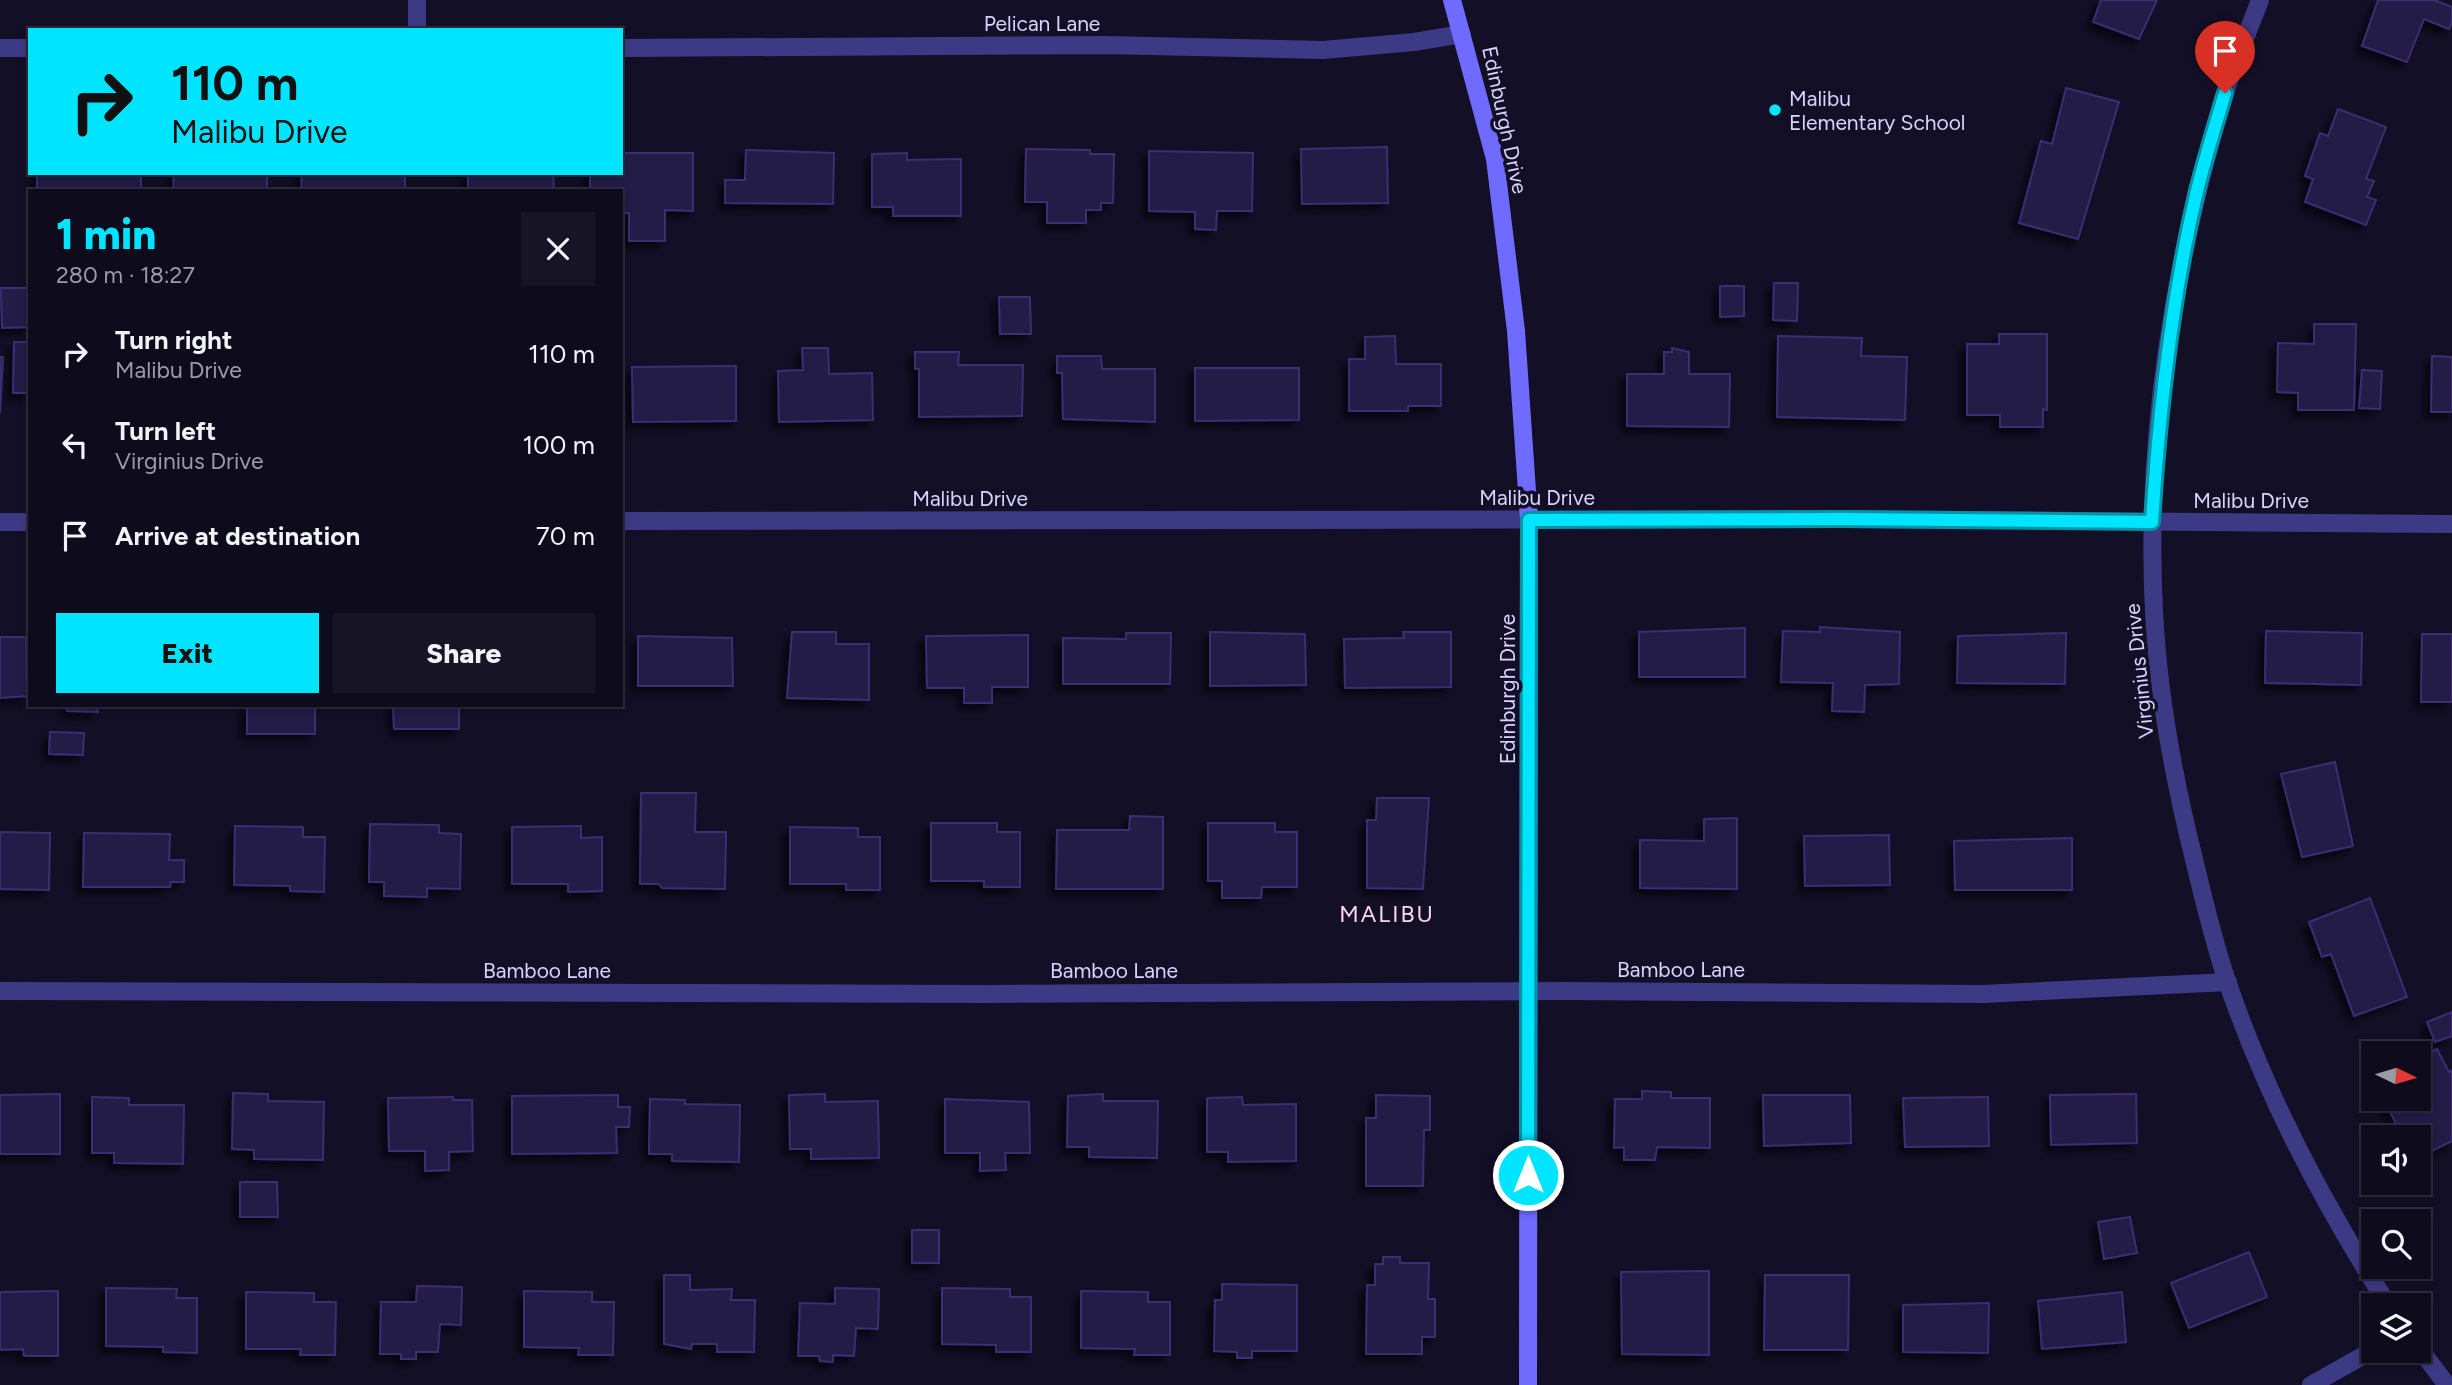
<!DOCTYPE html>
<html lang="en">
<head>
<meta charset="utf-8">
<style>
	:root { --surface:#0e0b1c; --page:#171425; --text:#f1f3f6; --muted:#9b9ba3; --line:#2e2b3b; --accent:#00e5ff }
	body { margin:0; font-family:Figtree,sans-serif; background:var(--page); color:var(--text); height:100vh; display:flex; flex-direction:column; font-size:26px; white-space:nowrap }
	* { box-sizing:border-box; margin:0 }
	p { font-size:23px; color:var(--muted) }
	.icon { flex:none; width:38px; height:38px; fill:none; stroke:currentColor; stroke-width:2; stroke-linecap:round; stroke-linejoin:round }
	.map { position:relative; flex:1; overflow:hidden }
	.sheet { position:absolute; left:28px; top:189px; width:595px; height:518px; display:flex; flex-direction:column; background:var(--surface); border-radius:0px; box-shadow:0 4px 10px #0003,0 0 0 2px var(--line) }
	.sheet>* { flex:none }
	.hud { position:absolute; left:28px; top:28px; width:595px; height:147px; border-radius:0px; box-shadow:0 4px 10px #0003,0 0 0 2px var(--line); background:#00e5ff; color:#111; overflow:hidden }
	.needle { width:46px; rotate:95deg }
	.tools { position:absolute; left:2361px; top:1041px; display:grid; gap:14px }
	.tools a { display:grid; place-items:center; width:70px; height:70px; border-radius:0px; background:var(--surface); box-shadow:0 4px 10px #0003,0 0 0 2px var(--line); font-size:35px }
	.pin { position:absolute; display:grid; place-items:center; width:60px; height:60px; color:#fff; margin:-72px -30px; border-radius:50% 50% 50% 0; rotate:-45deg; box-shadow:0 0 7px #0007 }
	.pin .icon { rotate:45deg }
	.me { position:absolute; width:77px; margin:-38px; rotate:0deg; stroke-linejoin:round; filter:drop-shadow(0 0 5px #0008) }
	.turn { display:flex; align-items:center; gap:24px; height:147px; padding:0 28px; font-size:32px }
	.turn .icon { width:91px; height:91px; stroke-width:2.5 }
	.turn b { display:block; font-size:49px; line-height:60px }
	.round { display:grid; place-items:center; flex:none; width:74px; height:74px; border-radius:0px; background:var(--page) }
	.summary { display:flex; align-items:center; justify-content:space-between; height:119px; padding:0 28px }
	h1 { font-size:42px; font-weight:800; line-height:52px; color:var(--accent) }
	.primary-button { display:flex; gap:14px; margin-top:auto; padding:14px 28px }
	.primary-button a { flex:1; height:80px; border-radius:0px; background:var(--accent); color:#111; font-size:28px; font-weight:800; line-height:80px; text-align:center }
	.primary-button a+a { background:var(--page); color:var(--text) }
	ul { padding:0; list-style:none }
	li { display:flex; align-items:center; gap:21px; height:91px; padding:0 28px }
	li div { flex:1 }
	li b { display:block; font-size:26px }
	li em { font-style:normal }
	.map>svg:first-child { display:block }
</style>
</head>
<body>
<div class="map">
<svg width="2452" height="1385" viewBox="0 0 2452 1385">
	<defs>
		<filter id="shadow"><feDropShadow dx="-6" dy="6" stdDeviation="3.5" flood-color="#0009"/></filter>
	</defs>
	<rect width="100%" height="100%" fill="#130f26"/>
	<g fill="#241b47" stroke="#3b2d73" stroke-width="2" filter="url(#shadow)">
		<path d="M 2101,0 L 2157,0 L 2139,39 L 2093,22 Z"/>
		<path d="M 2378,0 L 2434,0 L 2452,7 L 2452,22 L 2449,29 L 2424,19 L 2407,62 L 2362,46 Z"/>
		<path d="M 2066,88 L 2119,102 L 2078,239 L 2019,223 L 2041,141 L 2052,144 Z"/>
		<path d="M 2338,109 L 2386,127 L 2366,179 L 2374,181 L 2367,197 L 2376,200 L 2366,225 L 2305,202 L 2313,179 L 2305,176 L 2320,133 L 2328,136 Z"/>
		<path d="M 1387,147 L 1388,203 L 1302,204 L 1301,149 Z"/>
		<path d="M 1026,149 L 1090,150 L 1090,154 L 1114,154 L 1113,203 L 1101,203 L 1101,210 L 1086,210 L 1086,223 L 1047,223 L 1047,202 L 1025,202 Z"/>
		<path d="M 746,150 L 834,153 L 833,204 L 725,203 L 725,180 L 745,180 Z"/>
		<path d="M 1149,151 L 1253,153 L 1252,211 L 1217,211 L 1216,230 L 1195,229 L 1195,212 L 1149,211 Z"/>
		<path d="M 621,153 L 693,153 L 693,211 L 665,210 L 665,241 L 629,241 L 629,213 L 621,213 L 621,191 L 590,191 L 590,173 L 621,173 Z"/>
		<path d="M 907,153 L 907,160 L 961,159 L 961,216 L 893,216 L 893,207 L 872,207 L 872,154 Z"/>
		<rect x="37" y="173" width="104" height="18"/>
		<path d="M 174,173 L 267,173 L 267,191 L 173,191 Z"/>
		<path d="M 302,173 L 405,173 L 405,191 L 301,191 Z"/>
		<path d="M 468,173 L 553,173 L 554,191 L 468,191 Z"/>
		<path d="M 1774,283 L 1798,283 L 1797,321 L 1773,320 Z"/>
		<path d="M 1720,286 L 1744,286 L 1744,316 L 1720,317 Z"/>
		<path d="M 1,288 L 30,288 L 30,327 L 2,328 Z"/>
		<path d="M 999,297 L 1030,297 L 1031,334 L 1000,334 Z"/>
		<path d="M 2314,324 L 2356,324 L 2354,410 L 2298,410 L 2298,393 L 2277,392 L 2278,343 L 2314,344 Z"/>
		<path d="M 1999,334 L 2047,334 L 2047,410 L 2043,409 L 2043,427 L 2000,427 L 2000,415 L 1967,415 L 1967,344 L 1999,344 Z"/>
		<path d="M 1395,336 L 1396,364 L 1441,364 L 1441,406 L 1408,406 L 1408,411 L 1349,411 L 1349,359 L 1365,359 L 1365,337 Z"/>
		<path d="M 1778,336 L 1862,338 L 1861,356 L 1907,357 L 1905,420 L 1777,417 Z"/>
		<path d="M 14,342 L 30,342 L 30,393 L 13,393 Z"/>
		<path d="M 802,348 L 828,348 L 829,374 L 872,373 L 873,420 L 779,422 L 778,371 L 803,370 Z"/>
		<path d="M 1672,348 L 1689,352 L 1689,374 L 1730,374 L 1729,427 L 1627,426 L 1627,374 L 1664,374 L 1664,352 L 1672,352 Z"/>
		<path d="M 915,352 L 959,352 L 958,365 L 1023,365 L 1022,416 L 919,417 L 919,369 L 915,369 Z"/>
		<path d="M 1057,356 L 1101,356 L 1102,369 L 1155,369 L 1155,422 L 1063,419 L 1062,373 L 1057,373 Z"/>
		<path d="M 2432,356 L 2452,357 L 2452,412 L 2431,412 Z"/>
		<path d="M 0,357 L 3,357 L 0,413 Z"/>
		<path d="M 736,366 L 736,421 L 633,422 L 632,367 Z"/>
		<path d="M 1195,368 L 1299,368 L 1299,420 L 1195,421 Z"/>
		<path d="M 2362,370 L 2382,371 L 2380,409 L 2359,408 Z"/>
		<path d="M 1820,627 L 1900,632 L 1899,684 L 1865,685 L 1864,712 L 1832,711 L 1833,683 L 1781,682 L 1783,631 L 1820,632 Z"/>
		<path d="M 1745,628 L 1745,677 L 1639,677 L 1639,632 Z"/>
		<path d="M 2266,631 L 2362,633 L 2361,685 L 2265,683 Z"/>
		<path d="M 792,632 L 836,632 L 836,644 L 869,644 L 869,700 L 787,698 Z"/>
		<path d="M 1210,632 L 1305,634 L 1306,685 L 1210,686 Z"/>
		<path d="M 1403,632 L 1451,632 L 1451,687 L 1345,688 L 1344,639 L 1404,638 Z"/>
		<path d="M 1126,633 L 1171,633 L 1170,684 L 1063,684 L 1063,638 L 1126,639 Z"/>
		<path d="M 2066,633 L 2065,684 L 1957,683 L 1958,636 Z"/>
		<path d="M 2422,634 L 2452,634 L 2452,702 L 2421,702 Z"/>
		<path d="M 1028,635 L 1028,687 L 992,687 L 992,703 L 964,703 L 964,688 L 927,688 L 926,636 Z"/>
		<path d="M 638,636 L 732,638 L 733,686 L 638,686 Z"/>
		<path d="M 0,637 L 26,637 L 27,696 L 0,698 Z"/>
		<path d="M 67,705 L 97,705 L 98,712 L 67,711 Z"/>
		<rect x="247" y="705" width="68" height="29"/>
		<path d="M 393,705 L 459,705 L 459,729 L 394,729 Z"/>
		<path d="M 50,732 L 84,733 L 83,755 L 49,754 Z"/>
		<path d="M 2335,762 L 2353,846 L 2302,857 L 2281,774 Z"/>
		<path d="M 641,793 L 696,793 L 695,832 L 726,832 L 725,889 L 662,888 L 659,884 L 640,884 Z"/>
		<path d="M 1377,798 L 1429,798 L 1423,889 L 1367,888 L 1367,820 L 1376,820 Z"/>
		<path d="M 1130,816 L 1163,817 L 1163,889 L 1056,889 L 1057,830 L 1129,830 Z"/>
		<path d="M 1737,818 L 1737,889 L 1640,888 L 1640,840 L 1704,841 L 1704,819 Z"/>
		<path d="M 931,823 L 997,823 L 997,832 L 1020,832 L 1020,887 L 984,887 L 984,881 L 931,881 Z"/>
		<path d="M 1208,823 L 1275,823 L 1275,832 L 1297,832 L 1297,887 L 1262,887 L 1261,898 L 1222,898 L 1222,881 L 1208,881 Z"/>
		<path d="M 370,824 L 439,825 L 439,833 L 461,834 L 460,889 L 427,888 L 427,897 L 384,896 L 384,882 L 369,882 Z"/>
		<path d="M 235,826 L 303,827 L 303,837 L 325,837 L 324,892 L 290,891 L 290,886 L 234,885 Z"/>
		<path d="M 581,826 L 581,838 L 602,837 L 602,891 L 568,892 L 568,884 L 512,884 L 512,827 Z"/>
		<path d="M 790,827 L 858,828 L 858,837 L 880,837 L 880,890 L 846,890 L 846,884 L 790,884 Z"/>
		<path d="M 0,832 L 50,833 L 49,890 L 0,889 Z"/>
		<path d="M 84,833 L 170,834 L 169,860 L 184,860 L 184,882 L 171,882 L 170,887 L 83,887 Z"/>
		<path d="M 1889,835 L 1890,885 L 1805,886 L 1804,836 Z"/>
		<path d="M 2072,838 L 2072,890 L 1955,890 L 1954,841 Z"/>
		<path d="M 2370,898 L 2407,997 L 2354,1016 L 2331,954 L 2322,957 L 2309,922 Z"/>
		<path d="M 2452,1012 L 2452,1036 L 2435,1042 L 2427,1022 Z"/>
		<path d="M 2437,1049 L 2449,1072 L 2452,1070 L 2452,1141 L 2420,1157 L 2418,1138 L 2411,1138 L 2405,1127 L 2399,1130 L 2384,1099 L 2418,1099 L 2418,1058 Z"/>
		<path d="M 1642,1091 L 1671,1092 L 1671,1098 L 1710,1098 L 1710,1148 L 1657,1147 L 1655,1160 L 1624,1160 L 1624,1147 L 1614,1148 L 1615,1099 L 1642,1099 Z"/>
		<path d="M 233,1093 L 268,1094 L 268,1101 L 324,1102 L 323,1160 L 254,1159 L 254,1150 L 232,1149 Z"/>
		<path d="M 60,1094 L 60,1154 L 0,1154 L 0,1095 Z"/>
		<path d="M 825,1094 L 825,1102 L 878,1101 L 879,1158 L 811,1159 L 811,1149 L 790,1149 L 789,1095 Z"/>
		<path d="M 1103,1094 L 1103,1101 L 1158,1101 L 1157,1158 L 1089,1157 L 1089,1147 L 1067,1147 L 1068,1096 Z"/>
		<path d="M 2136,1094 L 2137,1143 L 2051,1145 L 2050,1095 Z"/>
		<path d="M 618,1095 L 618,1107 L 630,1107 L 629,1127 L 616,1127 L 617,1153 L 512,1154 L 512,1096 Z"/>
		<path d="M 1376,1095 L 1430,1096 L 1430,1130 L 1424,1130 L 1423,1186 L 1366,1186 L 1366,1118 L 1376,1118 Z"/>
		<path d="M 1763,1095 L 1850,1095 L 1851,1143 L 1764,1146 Z"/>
		<path d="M 92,1097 L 129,1098 L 129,1105 L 184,1105 L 183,1164 L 114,1163 L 114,1153 L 92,1153 Z"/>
		<path d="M 453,1097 L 453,1100 L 472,1100 L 473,1151 L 449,1152 L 449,1170 L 425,1171 L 425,1151 L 389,1151 L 388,1098 Z"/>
		<path d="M 1242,1097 L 1243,1105 L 1296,1104 L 1296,1161 L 1228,1162 L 1228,1152 L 1207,1152 L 1207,1098 Z"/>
		<path d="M 1988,1097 L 1989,1146 L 1905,1147 L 1903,1098 Z"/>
		<path d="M 650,1099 L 685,1100 L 685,1104 L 740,1105 L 739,1162 L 672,1161 L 672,1154 L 649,1154 Z"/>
		<path d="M 945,1099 L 1029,1102 L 1030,1153 L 1005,1153 L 1006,1170 L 980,1171 L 980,1153 L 945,1153 Z"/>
		<path d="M 240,1182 L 277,1182 L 278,1217 L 240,1217 Z"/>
		<path d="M 2130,1217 L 2137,1253 L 2104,1259 L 2098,1222 Z"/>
		<rect x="912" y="1230" width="27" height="33"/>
		<path d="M 2249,1252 L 2267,1297 L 2189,1328 L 2171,1283 Z"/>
		<path d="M 1383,1257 L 1400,1257 L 1400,1263 L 1429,1263 L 1428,1299 L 1435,1299 L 1435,1337 L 1422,1337 L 1422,1354 L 1366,1354 L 1367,1285 L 1375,1285 L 1375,1264 L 1383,1264 Z"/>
		<path d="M 1709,1271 L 1709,1355 L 1622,1354 L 1621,1272 Z"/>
		<path d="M 664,1275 L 690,1275 L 690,1290 L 732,1289 L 731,1300 L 755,1300 L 754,1352 L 717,1352 L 717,1344 L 692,1344 L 691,1349 L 664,1344 Z"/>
		<path d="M 1765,1275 L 1849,1275 L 1848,1350 L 1764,1350 Z"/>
		<path d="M 1222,1284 L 1297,1285 L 1297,1351 L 1252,1351 L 1252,1358 L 1237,1358 L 1237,1352 L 1214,1351 L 1215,1300 L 1222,1300 Z"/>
		<path d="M 417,1286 L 462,1287 L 461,1325 L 440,1324 L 438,1352 L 416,1352 L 416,1359 L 401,1359 L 401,1354 L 380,1354 L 381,1302 L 416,1302 Z"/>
		<path d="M 106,1288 L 177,1289 L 176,1298 L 197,1298 L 197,1353 L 163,1352 L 163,1347 L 106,1346 Z"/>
		<path d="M 835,1288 L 879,1289 L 878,1329 L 856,1328 L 854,1356 L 833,1355 L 833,1362 L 820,1361 L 819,1356 L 798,1356 L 800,1303 L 835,1304 Z"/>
		<path d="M 942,1288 L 1010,1289 L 1010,1297 L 1031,1297 L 1031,1352 L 996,1352 L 996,1345 L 942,1344 Z"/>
		<path d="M 58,1291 L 58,1356 L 24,1356 L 23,1349 L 0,1350 L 0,1292 Z"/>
		<path d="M 524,1291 L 592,1292 L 592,1302 L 614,1302 L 613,1355 L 578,1355 L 579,1348 L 524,1347 Z"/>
		<path d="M 1081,1291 L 1148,1292 L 1148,1302 L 1170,1302 L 1170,1355 L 1134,1355 L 1135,1349 L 1081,1348 Z"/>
		<path d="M 246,1292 L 314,1293 L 314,1302 L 336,1302 L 335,1355 L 300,1355 L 301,1349 L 246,1349 Z"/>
		<path d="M 2122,1292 L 2126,1342 L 2042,1349 L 2038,1301 Z"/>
		<path d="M 1989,1303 L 1988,1353 L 1903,1352 L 1903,1305 Z"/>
	</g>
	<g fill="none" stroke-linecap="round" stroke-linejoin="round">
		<g stroke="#3d3a85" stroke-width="18">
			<path d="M 2260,0 C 2248,32 2234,64 2224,96 C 2174,261 2145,439 2154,611 C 2158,693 2173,775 2193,855 C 2203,897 2213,940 2227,981 C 2266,1095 2323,1204 2389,1306"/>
			<path d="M 417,30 L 417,0"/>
			<path d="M 0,48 L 30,48"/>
			<path d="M 621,48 L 1106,45 L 1323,50 L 1414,42 L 1462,34"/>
			<path d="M 621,521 L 1843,519 L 2452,524"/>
			<path d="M 0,522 L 30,522"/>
			<path d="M 0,991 L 990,994 L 1565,991 L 1983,994 L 2228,982"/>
			<path d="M 2418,1347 L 2447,1385"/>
			<path d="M 2311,1385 L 2373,1350"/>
		</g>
		<path stroke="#6f6bff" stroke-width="18" d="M 1452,0 L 1495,159 L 1516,331 L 1529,520 L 1528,1385"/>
	</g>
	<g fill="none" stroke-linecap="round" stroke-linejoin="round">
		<defs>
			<path id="route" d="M 1528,1175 L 1529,520 L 1843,519 L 2152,522 C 2159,412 2171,302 2196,195 C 2204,161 2215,127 2225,93"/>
		</defs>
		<use href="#route" stroke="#0095a6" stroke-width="18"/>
		<use href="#route" stroke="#00e5ff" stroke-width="12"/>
	</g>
	<circle fill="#00e5ff" stroke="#130f26" stroke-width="2.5" cx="1775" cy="110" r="7"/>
	<g text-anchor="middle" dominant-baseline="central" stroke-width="7" stroke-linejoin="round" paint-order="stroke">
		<g font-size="21" fill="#d9d4ff" stroke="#130f26">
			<text x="1042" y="23">Pelican Lane</text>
			<text transform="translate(1505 120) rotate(78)">Edinburgh Drive</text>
			<text x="1537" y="497">Malibu Drive</text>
			<text x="970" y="498">Malibu Drive</text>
			<text x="2251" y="500">Malibu Drive</text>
			<text transform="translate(2139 671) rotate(-96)">Virginius Drive</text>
			<text transform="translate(1507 689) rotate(-90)">Edinburgh Drive</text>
			<text x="1681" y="969">Bamboo Lane</text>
			<text x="547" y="970">Bamboo Lane</text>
			<text x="1114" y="970">Bamboo Lane</text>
		</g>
		<g font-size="21" fill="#d9d4ff" stroke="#130f26" text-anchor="start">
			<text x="1789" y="98">Malibu<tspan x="1789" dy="24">Elementary School</tspan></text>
		</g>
		<g font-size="23" letter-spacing="2" fill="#ffd6f0" stroke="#130f26">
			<text x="1387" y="914">MALIBU</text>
		</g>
	</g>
</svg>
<div class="tools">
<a><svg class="needle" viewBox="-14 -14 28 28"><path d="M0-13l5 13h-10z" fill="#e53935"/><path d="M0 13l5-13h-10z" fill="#9b9ba3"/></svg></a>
<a><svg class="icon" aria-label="sound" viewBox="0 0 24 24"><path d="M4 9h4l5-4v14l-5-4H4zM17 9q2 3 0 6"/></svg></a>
<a><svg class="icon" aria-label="search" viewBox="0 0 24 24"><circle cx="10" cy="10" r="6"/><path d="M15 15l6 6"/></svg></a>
<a><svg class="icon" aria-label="layers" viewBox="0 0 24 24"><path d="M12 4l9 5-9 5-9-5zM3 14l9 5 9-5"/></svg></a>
</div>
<div class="pin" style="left:2225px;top:93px;background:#d93025"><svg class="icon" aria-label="arrive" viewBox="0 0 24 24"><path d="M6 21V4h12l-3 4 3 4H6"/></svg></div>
<svg class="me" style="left:1528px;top:1175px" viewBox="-20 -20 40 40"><circle r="17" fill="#00e5ff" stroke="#fff" stroke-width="3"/><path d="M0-11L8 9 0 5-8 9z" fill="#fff"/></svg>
<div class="hud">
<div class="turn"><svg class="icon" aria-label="right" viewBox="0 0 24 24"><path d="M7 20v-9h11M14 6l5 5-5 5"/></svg><div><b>110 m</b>Malibu Drive</div></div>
</div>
<section class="sheet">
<div class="summary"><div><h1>1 min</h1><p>280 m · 18:27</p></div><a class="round"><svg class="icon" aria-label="close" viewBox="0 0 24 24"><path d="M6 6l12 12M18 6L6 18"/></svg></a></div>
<ul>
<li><svg class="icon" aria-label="right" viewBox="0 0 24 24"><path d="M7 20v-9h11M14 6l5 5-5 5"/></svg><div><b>Turn right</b><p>Malibu Drive</p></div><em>110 m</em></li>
<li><svg class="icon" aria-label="left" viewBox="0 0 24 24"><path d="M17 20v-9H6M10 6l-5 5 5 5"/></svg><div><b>Turn left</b><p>Virginius Drive</p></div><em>100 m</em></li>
<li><svg class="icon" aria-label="arrive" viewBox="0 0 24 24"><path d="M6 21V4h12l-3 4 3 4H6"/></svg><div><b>Arrive at destination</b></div><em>70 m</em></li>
</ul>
<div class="primary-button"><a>Exit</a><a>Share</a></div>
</section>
</div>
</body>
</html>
